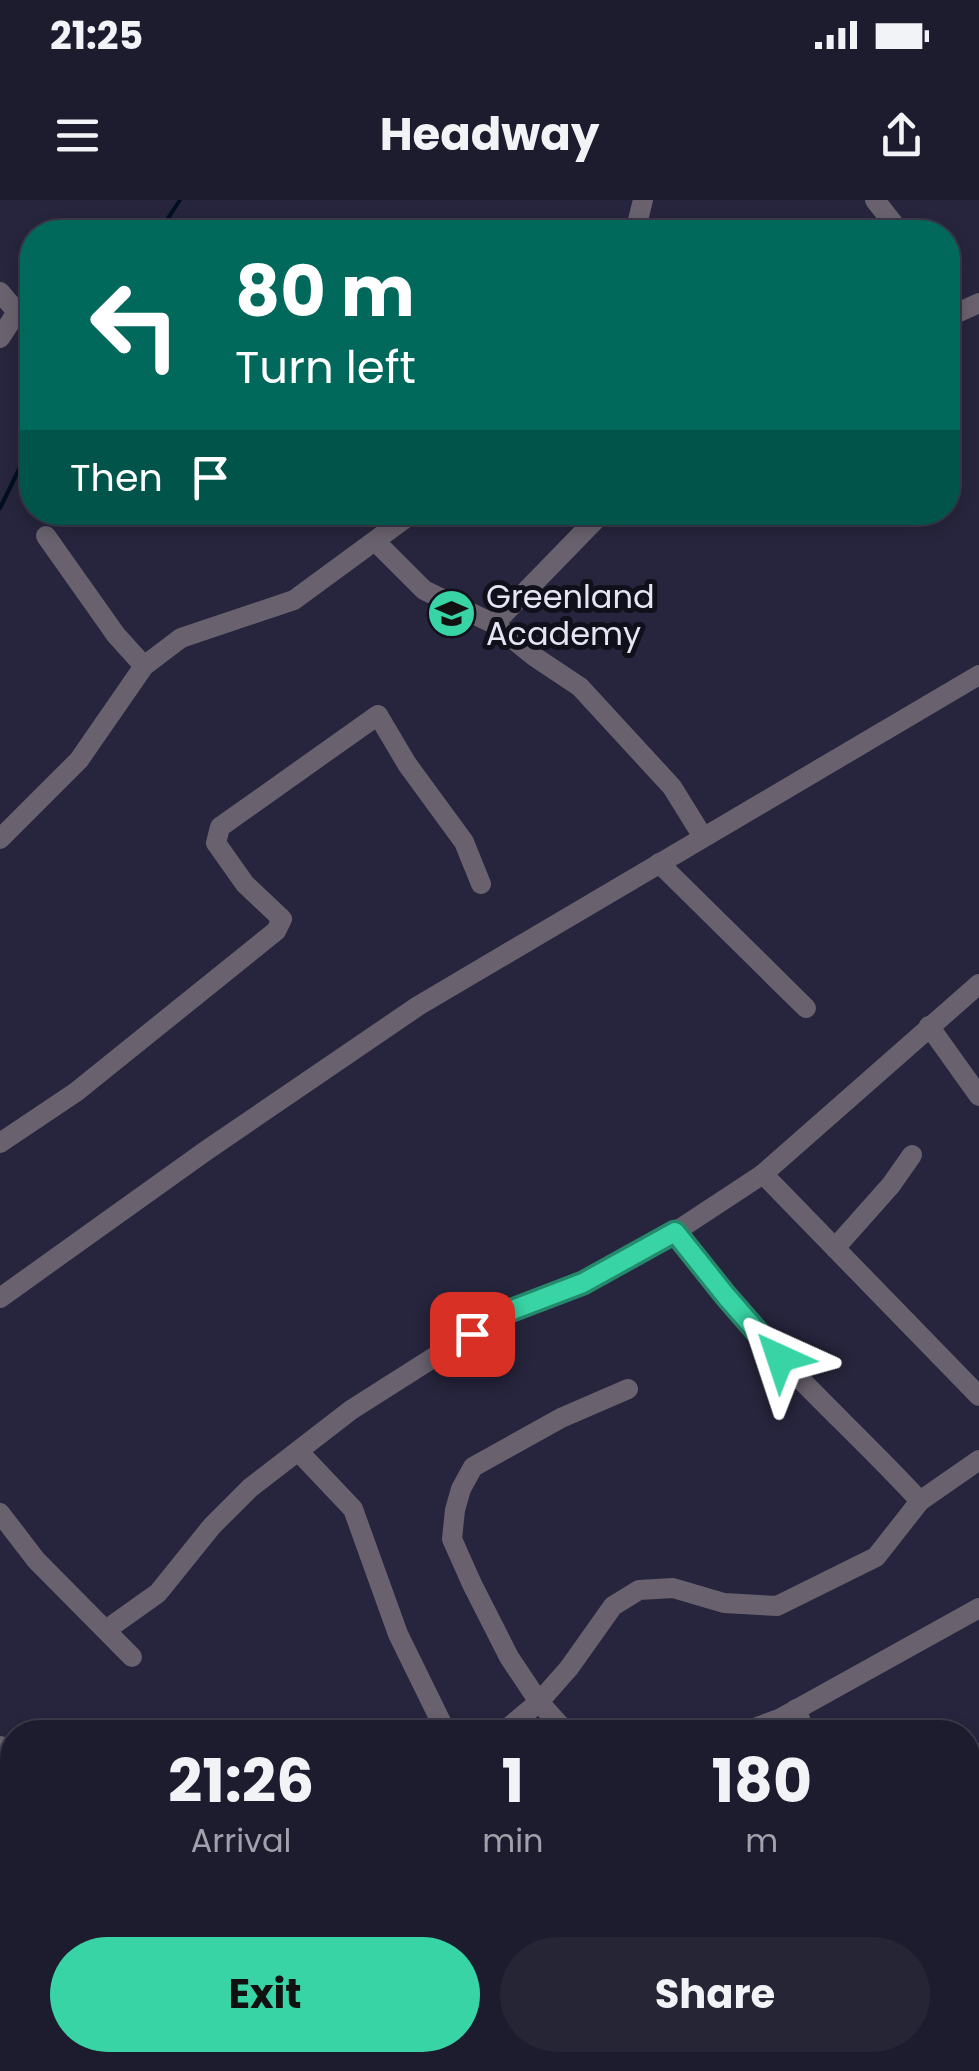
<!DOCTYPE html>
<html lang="en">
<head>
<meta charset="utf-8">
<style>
	:root { --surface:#1c1c2e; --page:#252536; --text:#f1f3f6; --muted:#a0a1aa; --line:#3a3a4a; --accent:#39d4a5 }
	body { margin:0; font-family:Poppins,sans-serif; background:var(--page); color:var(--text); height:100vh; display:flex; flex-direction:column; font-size:38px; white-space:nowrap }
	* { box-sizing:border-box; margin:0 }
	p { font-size:32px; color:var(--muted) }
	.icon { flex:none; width:55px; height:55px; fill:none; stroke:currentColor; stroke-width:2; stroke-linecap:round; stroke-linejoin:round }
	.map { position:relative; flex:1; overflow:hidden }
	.details { position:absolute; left:0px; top:1520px; width:980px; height:352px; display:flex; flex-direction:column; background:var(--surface); border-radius:40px 40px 0 0; box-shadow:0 5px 15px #0003,0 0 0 2px var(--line) }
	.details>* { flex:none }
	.top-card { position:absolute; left:20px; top:20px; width:940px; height:305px; border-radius:40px; box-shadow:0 5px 15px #0003,0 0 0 2px var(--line); background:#00695c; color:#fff; overflow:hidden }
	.pin { position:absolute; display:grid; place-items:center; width:85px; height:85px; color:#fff; margin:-42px; border-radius:20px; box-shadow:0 5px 15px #0006 }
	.me { position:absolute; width:110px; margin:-55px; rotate:318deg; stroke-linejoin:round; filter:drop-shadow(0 0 8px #0008) }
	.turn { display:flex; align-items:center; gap:35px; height:210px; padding:0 50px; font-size:45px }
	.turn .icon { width:130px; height:130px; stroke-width:2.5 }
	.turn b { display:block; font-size:70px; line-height:85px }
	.then { display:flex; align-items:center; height:95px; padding:0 50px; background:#0003; gap:20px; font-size:38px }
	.eta { display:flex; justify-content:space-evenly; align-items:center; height:170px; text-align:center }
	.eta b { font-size:60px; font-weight:700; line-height:70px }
	.button { display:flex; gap:20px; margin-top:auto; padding:20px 50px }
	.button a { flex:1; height:115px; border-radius:60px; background:var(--accent); color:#111; font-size:40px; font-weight:700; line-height:115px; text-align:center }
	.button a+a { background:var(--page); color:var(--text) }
	.status { display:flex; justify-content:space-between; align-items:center; height:70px; padding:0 50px; background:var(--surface); direction:ltr }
	.status svg { height:28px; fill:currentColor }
	header { display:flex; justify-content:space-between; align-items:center; height:130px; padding:0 50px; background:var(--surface); font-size:45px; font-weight:700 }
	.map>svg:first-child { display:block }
</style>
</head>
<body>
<div class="status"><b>21:25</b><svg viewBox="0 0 49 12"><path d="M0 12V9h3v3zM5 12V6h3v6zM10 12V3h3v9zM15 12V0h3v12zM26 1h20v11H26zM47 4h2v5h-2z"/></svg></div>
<header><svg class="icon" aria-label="menu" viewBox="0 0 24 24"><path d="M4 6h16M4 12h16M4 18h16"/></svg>Headway<svg class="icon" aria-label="share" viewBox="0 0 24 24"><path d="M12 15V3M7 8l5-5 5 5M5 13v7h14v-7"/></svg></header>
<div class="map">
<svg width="979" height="1871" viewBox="0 0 979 1871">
	<rect width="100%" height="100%" fill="#26253d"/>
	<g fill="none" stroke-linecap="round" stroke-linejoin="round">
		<g stroke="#000f1f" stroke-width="4">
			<path d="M 159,32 L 180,0"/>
			<path d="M 0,308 L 32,243"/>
		</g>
		<g stroke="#69626e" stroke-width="20">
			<path d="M 875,0 L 900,32"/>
			<path d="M 635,32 L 643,0"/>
			<path d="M 0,92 L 17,112"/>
			<path d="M 948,117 L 979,103"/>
			<path d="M 0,138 L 17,112 L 32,100"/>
			<path d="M 46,336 L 116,435 L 144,466"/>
			<path d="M 376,342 L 424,390 L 494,424 L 535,457 L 580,487 L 672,587 L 703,637"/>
			<path d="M 494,424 L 603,312"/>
			<path d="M 0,639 L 79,560 L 144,466 L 181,438 L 294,400 L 414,312"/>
			<path d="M 659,663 L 806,808"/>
			<path d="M 929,826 L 979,896"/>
			<path d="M 0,943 L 76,892 L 276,731 L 282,719 L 245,684 L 216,643 L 220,627 L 378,515 L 407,564 L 464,642 L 481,684"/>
			<path d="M 763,974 L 979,1196"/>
			<path d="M 675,1032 C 709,1075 742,1118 779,1157 C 825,1206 875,1252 920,1301"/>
			<path d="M 835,1048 L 891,985 L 912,955"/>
			<path d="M 0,1098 L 207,950 L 418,806 L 979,475"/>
			<path d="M 299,1252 L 353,1309 L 398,1434 L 446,1532"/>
			<path d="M 0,1313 L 36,1360 L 132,1457"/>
			<path d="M 106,1430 L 158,1393 L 212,1326 L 250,1288 L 351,1210 L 502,1114 L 583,1083 L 675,1032 L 763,974 L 979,784"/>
			<path d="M 796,1509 L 805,1532"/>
			<path d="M 503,1532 L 539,1502 L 569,1468 L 613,1406 L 639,1390 L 673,1388 L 724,1403 L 777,1406 L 876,1357 L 920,1301 L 979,1260"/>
			<path d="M 566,1532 L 539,1502 L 509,1457 L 472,1384 L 452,1339 L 455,1310 L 461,1289 L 473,1267 L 561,1218 L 628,1189"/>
			<path d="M 744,1532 L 781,1518 L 979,1408"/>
			<path d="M 0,1546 L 12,1548"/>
			<path d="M 968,1561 L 979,1553"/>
			<path d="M 0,1744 L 12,1741"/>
			<path d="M 968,1787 L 979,1783"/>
			<path d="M 85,1860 L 89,1871"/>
			<path d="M 305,1860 L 308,1871"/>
			<path d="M 530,1860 L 532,1871"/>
			<path d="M 598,1871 L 658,1860"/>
		</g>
	</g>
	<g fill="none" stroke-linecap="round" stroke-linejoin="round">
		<defs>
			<path id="route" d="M 472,1134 L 502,1114 L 583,1083 L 675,1032 L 726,1096 L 780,1158"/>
		</defs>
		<use href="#route" stroke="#258a6b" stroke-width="25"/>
		<use href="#route" stroke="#39d4a5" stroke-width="18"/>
	</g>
	<defs>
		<symbol id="school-disc" viewBox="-11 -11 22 22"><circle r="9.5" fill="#39d4a5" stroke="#10101b"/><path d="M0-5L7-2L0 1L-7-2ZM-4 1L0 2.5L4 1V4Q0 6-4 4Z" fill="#111"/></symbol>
	</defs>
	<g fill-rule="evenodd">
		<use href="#school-disc" x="424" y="386" width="55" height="55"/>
	</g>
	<g text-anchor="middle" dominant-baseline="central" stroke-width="10" stroke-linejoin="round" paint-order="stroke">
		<g font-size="32" fill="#e5e5f6" stroke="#10101b" text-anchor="start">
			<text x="486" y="396">Greenland<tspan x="486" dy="37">Academy</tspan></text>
		</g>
	</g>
</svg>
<div class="pin" style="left:472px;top:1134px;background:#d93025"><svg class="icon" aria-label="arrive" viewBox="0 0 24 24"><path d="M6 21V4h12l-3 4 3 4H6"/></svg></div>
<svg class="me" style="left:780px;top:1158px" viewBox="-20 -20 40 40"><path d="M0-17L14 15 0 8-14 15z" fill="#39d4a5" stroke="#fff" stroke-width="4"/></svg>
<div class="top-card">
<div class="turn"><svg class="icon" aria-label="left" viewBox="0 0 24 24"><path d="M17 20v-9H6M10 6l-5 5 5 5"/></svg><div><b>80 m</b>Turn left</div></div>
<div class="then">Then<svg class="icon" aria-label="arrive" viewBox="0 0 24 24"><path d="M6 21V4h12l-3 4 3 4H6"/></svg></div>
</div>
<section class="details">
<div class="eta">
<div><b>21:26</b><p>Arrival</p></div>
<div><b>1</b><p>min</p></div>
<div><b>180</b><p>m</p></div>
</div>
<div class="button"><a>Exit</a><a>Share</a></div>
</section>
</div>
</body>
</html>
